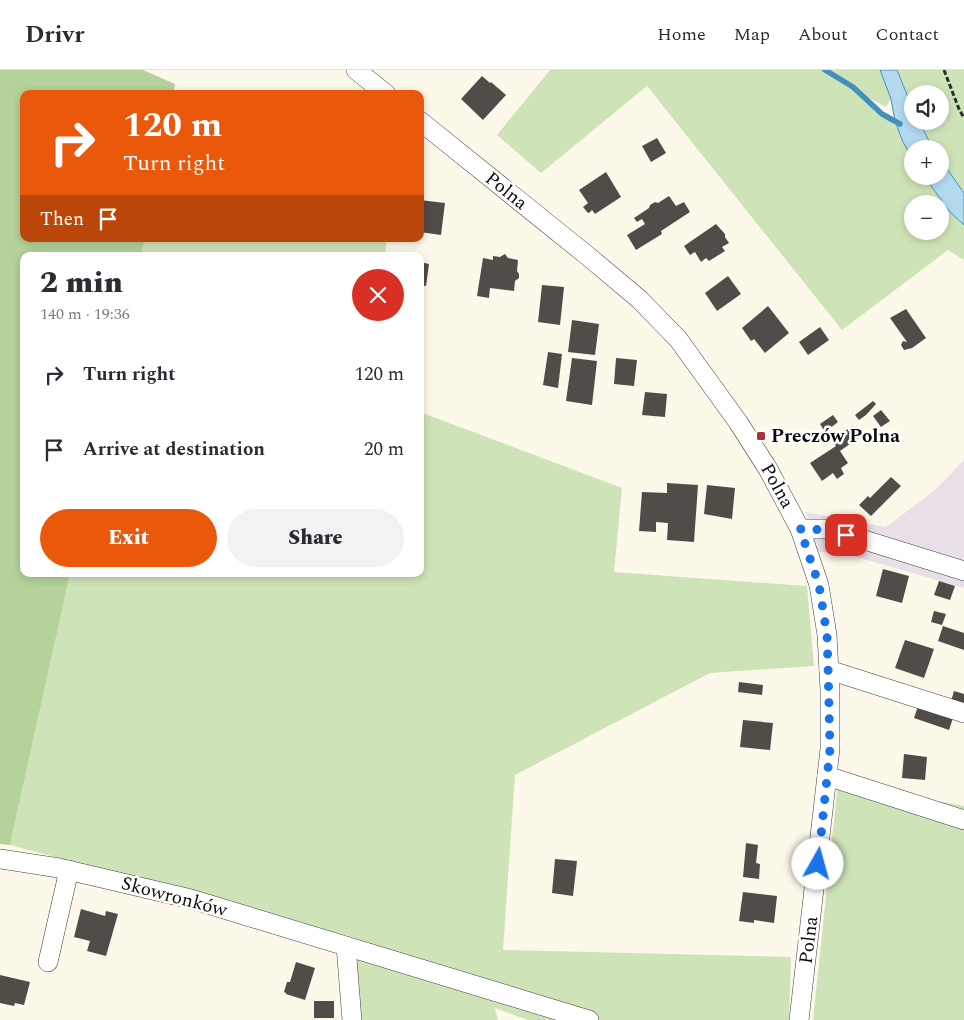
<!DOCTYPE html>
<html lang="en">
<head>
<meta charset="utf-8">
<style>
	:root { --surface:#fff; --page:#f2f2f3; --text:#2b2b33; --muted:#7c7c81; --line:#e1e1e2; --accent:#ea580c }
	body { margin:0; font-family:Spectral,serif; background:var(--page); color:var(--text); height:100vh; display:flex; flex-direction:column; font-size:19px; white-space:nowrap }
	* { box-sizing:border-box; margin:0 }
	p { font-size:16px; color:var(--muted) }
	.icon { flex:none; width:28px; height:28px; fill:none; stroke:currentColor; stroke-width:2; stroke-linecap:round; stroke-linejoin:round }
	.map { position:relative; flex:1; overflow:hidden }
	.drawer { position:absolute; left:20px; top:182px; width:404px; height:325px; display:flex; flex-direction:column; background:var(--surface); border-radius:10px; box-shadow:0 2px 8px #0003 }
	.drawer>* { flex:none }
	.guide { position:absolute; left:20px; top:20px; width:404px; height:152px; border-radius:10px; box-shadow:0 2px 8px #0003; background:#ea580c; color:#fff; overflow:hidden }
	.fabs { position:absolute; left:904px; top:15px; display:grid; gap:10px }
	.fabs a { display:grid; place-items:center; width:45px; height:45px; border-radius:50%; background:var(--surface); box-shadow:0 2px 8px #0003; font-size:25px }
	.pin { position:absolute; display:grid; place-items:center; width:42px; height:42px; color:#fff; margin:-21px; border-radius:10px; box-shadow:0 2px 8px #0006 }
	.me { position:absolute; width:55px; margin:-28px; rotate:7deg; stroke-linejoin:round; filter:drop-shadow(0 0 4px #0008) }
	.turn { display:flex; align-items:center; gap:18px; height:105px; padding:0 20px; font-size:22px }
	.turn .icon { width:65px; height:65px; stroke-width:2.5 }
	.turn b { display:block; font-size:35px; line-height:42px }
	.then { display:flex; align-items:center; height:48px; padding:0 20px; background:#0003; gap:10px; font-size:19px }
	.round { display:grid; place-items:center; flex:none; width:52px; height:52px; border-radius:26px; background:var(--page) }
	.summary { display:flex; align-items:center; justify-content:space-between; height:85px; padding:0 20px }
	h1 { font-size:30px; font-weight:800; line-height:38px }
	.action { display:flex; gap:10px; margin-top:auto; padding:10px 20px }
	.action a { flex:1; height:58px; border-radius:30px; background:var(--accent); color:#fff; font-size:20px; font-weight:800; line-height:58px; text-align:center }
	.action a+a { background:var(--page); color:var(--text) }
	ul { padding:0; list-style:none }
	li { display:flex; align-items:center; gap:15px; height:75px; padding:0 20px }
	li div { flex:1 }
	li b { display:block; font-size:19px }
	li em { font-style:normal }
	header { display:flex; align-items:center; gap:30px; box-sizing:border-box; height:70px; padding:0 25px; background:var(--surface); border-bottom:1px solid var(--line) }
	header strong { font-size:24px }
	nav { display:flex; gap:28px; margin-inline-start:auto; font-size:18px }
	.map>svg:first-child { display:block }
</style>
</head>
<body>
<header>
<strong>Drivr</strong>
<nav><a>Home</a><a>Map</a><a>About</a><a>Contact</a></nav>
</header>
<div class="map">
<svg width="964" height="950" viewBox="0 0 964 950">
	<rect width="100%" height="100%" fill="#fdf9ea"/>
	<path fill="#e8dfe9" d="M 964,390 L 964,518 L 843,483 L 816,482 L 811,452 L 805,442 L 886,457 L 934,421 Z"/>
	<g fill="#cfe3b8" fill-rule="evenodd">
		<path d="M 550,0 L 880,0 L 891,29 L 886,37 L 869,28 L 898,58 L 903,72 L 912,88 L 912,106 L 924,106 L 949,141 L 964,155 L 964,190 L 948,180 L 842,260 L 647,16 L 541,103 L 497,65 ZM 912,134 L 940,134 L 940,161 L 912,161 Z"/>
		<path d="M 897,0 L 964,0 L 964,123 L 940,89 L 940,79 L 933,79 L 919,51 L 940,51 L 940,24 L 912,24 L 912,37 Z"/>
		<path d="M 145,169 L 387,169 L 385,186 L 141,186 Z"/>
		<path d="M 420,342 L 622,418 L 614,502 L 807,516 L 814,596 L 710,603 L 515,705 L 503,880 L 791,887 L 789,950 L 528,950 L 495,938 L 498,950 L 361,950 L 353,867 L 10,775 L 70,504 L 420,504 Z"/>
		<path d="M 838,712 L 964,736 L 964,950 L 813,950 Z"/>
	</g>
	<path fill="#b4d299" d="M 0,0 L 143,0 L 175,14 L 173,24 L 24,24 L 24,169 L 145,169 L 141,186 L 24,186 L 24,504 L 70,504 L 10,775 L 0,774 Z"/>
	<g fill="#b4daef" stroke="#4390be">
		<path d="M 880,0 L 897,0 L 912,37 L 912,51 L 919,51 L 933,79 L 912,79 L 912,88 L 903,72 L 895,51 L 891,29 Z"/>
		<path d="M 940,89 L 964,123 L 964,155 L 949,141 L 924,106 L 940,106 Z"/>
	</g>
	<g fill="none" stroke-linecap="round" stroke-linejoin="round">
		<path stroke="#4390be" stroke-width="5.5" d="M 825,0 L 853,17 L 882,44 L 900,54"/>
	</g>
	<g fill="#524c48">
		<path d="M 482,6 L 490,13 L 491,12 L 506,25 L 483,50 L 461,29 Z"/>
		<path d="M 657,68 L 666,83 L 651,92 L 642,76 Z"/>
		<path d="M 606,102 L 621,127 L 595,144 L 592,140 L 589,143 L 587,142 L 583,137 L 588,133 L 579,120 Z"/>
		<path d="M 669,126 L 676,136 L 684,132 L 690,142 L 661,161 L 662,164 L 636,180 L 627,165 L 645,154 L 642,149 L 637,152 L 634,148 L 649,138 L 650,135 L 655,132 L 658,133 Z"/>
		<path d="M 420,130 L 445,133 L 441,165 L 420,162 Z"/>
		<path d="M 716,154 L 725,164 L 725,167 L 729,173 L 722,177 L 725,181 L 709,191 L 706,188 L 701,192 L 695,182 L 690,185 L 684,176 Z"/>
		<path d="M 505,184 L 508,188 L 518,190 L 517,201 L 519,204 L 519,208 L 515,211 L 514,221 L 490,218 L 489,228 L 477,226 L 483,188 L 493,190 L 493,186 L 500,187 Z"/>
		<path d="M 420,192 L 429,194 L 426,216 L 420,215 Z"/>
		<path d="M 728,206 L 741,224 L 717,241 L 705,223 Z"/>
		<path d="M 542,215 L 564,217 L 560,255 L 538,252 Z"/>
		<path d="M 768,236 L 789,263 L 765,283 L 754,269 L 751,271 L 742,258 Z"/>
		<path d="M 906,239 L 926,268 L 912,278 L 904,280 L 901,275 L 903,271 L 907,272 L 890,248 Z"/>
		<path d="M 572,250 L 599,254 L 595,285 L 568,282 Z"/>
		<path d="M 820,257 L 829,270 L 808,285 L 799,272 Z"/>
		<path d="M 548,282 L 562,284 L 558,318 L 543,315 Z"/>
		<path d="M 572,288 L 597,291 L 592,335 L 566,331 Z"/>
		<path d="M 616,288 L 637,290 L 634,316 L 614,314 Z"/>
		<path d="M 645,322 L 667,324 L 665,347 L 642,345 Z"/>
		<path d="M 873,331 L 876,334 L 866,345 L 859,350 L 855,345 Z"/>
		<path d="M 881,340 L 890,351 L 881,357 L 873,346 Z"/>
		<path d="M 833,345 L 838,352 L 825,362 L 820,354 Z"/>
		<path d="M 852,356 L 860,367 L 840,381 L 848,393 L 841,398 L 844,404 L 837,409 L 833,403 L 822,411 L 810,393 L 836,376 L 832,370 Z"/>
		<path d="M 891,407 L 901,416 L 871,446 L 859,435 L 868,426 L 870,428 Z"/>
		<path d="M 667,413 L 698,415 L 694,472 L 667,470 L 668,453 L 656,452 L 656,462 L 639,461 L 642,422 L 667,423 Z"/>
		<path d="M 707,415 L 735,418 L 732,449 L 704,444 Z"/>
		<path d="M 883,499 L 909,506 L 902,533 L 876,526 Z"/>
		<path d="M 939,511 L 955,516 L 950,530 L 934,525 Z"/>
		<path d="M 934,541 L 946,544 L 942,555 L 931,552 Z"/>
		<path d="M 943,556 L 964,563 L 964,580 L 938,571 Z"/>
		<path d="M 905,570 L 934,579 L 924,608 L 895,598 Z"/>
		<path d="M 739,612 L 763,615 L 762,625 L 738,622 Z"/>
		<path d="M 954,621 L 964,624 L 964,635 L 951,631 Z"/>
		<path d="M 918,636 L 953,648 L 949,660 L 914,648 Z"/>
		<path d="M 743,650 L 773,653 L 770,680 L 740,677 Z"/>
		<path d="M 904,684 L 927,687 L 925,710 L 902,708 Z"/>
		<path d="M 746,773 L 758,775 L 756,793 L 760,794 L 759,809 L 743,807 Z"/>
		<path d="M 555,789 L 577,791 L 573,826 L 552,823 Z"/>
		<path d="M 743,822 L 777,826 L 774,853 L 754,850 L 754,853 L 739,851 Z"/>
		<path d="M 81,839 L 105,846 L 106,841 L 118,844 L 106,886 L 87,881 L 90,871 L 74,867 Z"/>
		<path d="M 296,892 L 315,898 L 305,930 L 286,924 L 286,923 L 284,922 L 287,912 L 290,912 Z"/>
		<path d="M 0,905 L 30,912 L 24,935 L 15,933 L 14,936 L 0,933 Z"/>
		<rect x="314" y="931" width="20" height="17"/>
	</g>
	<g fill="none" stroke-linecap="round" stroke-linejoin="round">
		<defs>
			<g id="minor">
				<path d="M 356,0 L 386,24"/>
				<path d="M 420,51 L 589,187 L 639,229 L 678,269 L 738,352 L 768,399 L 800,459 L 819,515 L 827,565 L 830,620 L 830,679 L 799,950"/>
				<path d="M 800,459 L 829,459 L 964,501"/>
				<path d="M 829,600 L 964,643"/>
				<path d="M 827,706 L 964,750"/>
				<path d="M 0,789 L 59,798 L 191,829 L 589,950"/>
				<path d="M 346,876 L 352,950"/>
				<path d="M 48,892 L 69,800"/>
			</g>
		</defs>
		<use href="#minor" stroke="#3e3e3e" stroke-width="20"/>
		<path stroke="#2d2d2d" stroke-width="3" stroke-dasharray="5 2.5" stroke-linecap="butt" d="M 944,0 L 959,39 L 964,48"/>
		<use href="#minor" stroke="#fff" stroke-width="19"/>
	</g>
	<g fill="none" stroke-linecap="round" stroke-linejoin="round">
		<path stroke="#1a73e8" stroke-width="9" stroke-dasharray="0 16.2" d="M 818,794 L 830,679 L 828,595 L 827,565 L 819,515 L 800,459 L 829,460 L 846,465"/>
	</g>
	<rect fill="#ab323b" stroke="#fff" stroke-width="2" x="756" y="361" width="10" height="10" rx="2.5"/>
	<g text-anchor="middle" dominant-baseline="central" stroke-width="5" stroke-linejoin="round" paint-order="stroke">
		<g font-size="19" fill="#0b0b0b" stroke="#fff">
			<text transform="translate(506 121) rotate(39)">Polna</text>
			<text transform="translate(777 416) rotate(61)">Polna</text>
			<text transform="translate(174 827) rotate(15)">Skowronków</text>
			<text transform="translate(809 870) rotate(-83)">Polna</text>
		</g>
		<g font-size="19" font-weight="bold" fill="#0b0b0b" stroke="#fff" text-anchor="start">
			<text x="771" y="366">Preczów Polna</text>
		</g>
	</g>
</svg>
<div class="fabs">
<a><svg class="icon" aria-label="sound" viewBox="0 0 24 24"><path d="M4 9h4l5-4v14l-5-4H4zM17 9q2 3 0 6"/></svg></a>
<a>+</a>
<a>−</a>
</div>
<div class="pin" style="left:846px;top:465px;background:#d93025"><svg class="icon" aria-label="arrive" viewBox="0 0 24 24"><path d="M6 21V4h12l-3 4 3 4H6"/></svg></div>
<svg class="me" style="left:818px;top:794px" viewBox="-20 -20 40 40"><circle r="19" fill="#fff"/><path d="M0-13L10 11 0 6-10 11z" fill="#1a73e8"/></svg>
<div class="guide">
<div class="turn"><svg class="icon" aria-label="right" viewBox="0 0 24 24"><path d="M7 20v-9h11M14 6l5 5-5 5"/></svg><div><b>120 m</b>Turn right</div></div>
<div class="then">Then<svg class="icon" aria-label="arrive" viewBox="0 0 24 24"><path d="M6 21V4h12l-3 4 3 4H6"/></svg></div>
</div>
<section class="drawer">
<div class="summary"><div><h1>2 min</h1><p>140 m · 19:36</p></div><a class="round" style="background:#d93025;color:#fff"><svg class="icon" aria-label="close" viewBox="0 0 24 24"><path d="M6 6l12 12M18 6L6 18"/></svg></a></div>
<ul>
<li><svg class="icon" aria-label="right" viewBox="0 0 24 24"><path d="M7 20v-9h11M14 6l5 5-5 5"/></svg><div><b>Turn right</b></div><em>120 m</em></li>
<li><svg class="icon" aria-label="arrive" viewBox="0 0 24 24"><path d="M6 21V4h12l-3 4 3 4H6"/></svg><div><b>Arrive at destination</b></div><em>20 m</em></li>
</ul>
<div class="action"><a>Exit</a><a>Share</a></div>
</section>
</div>
</body>
</html>
